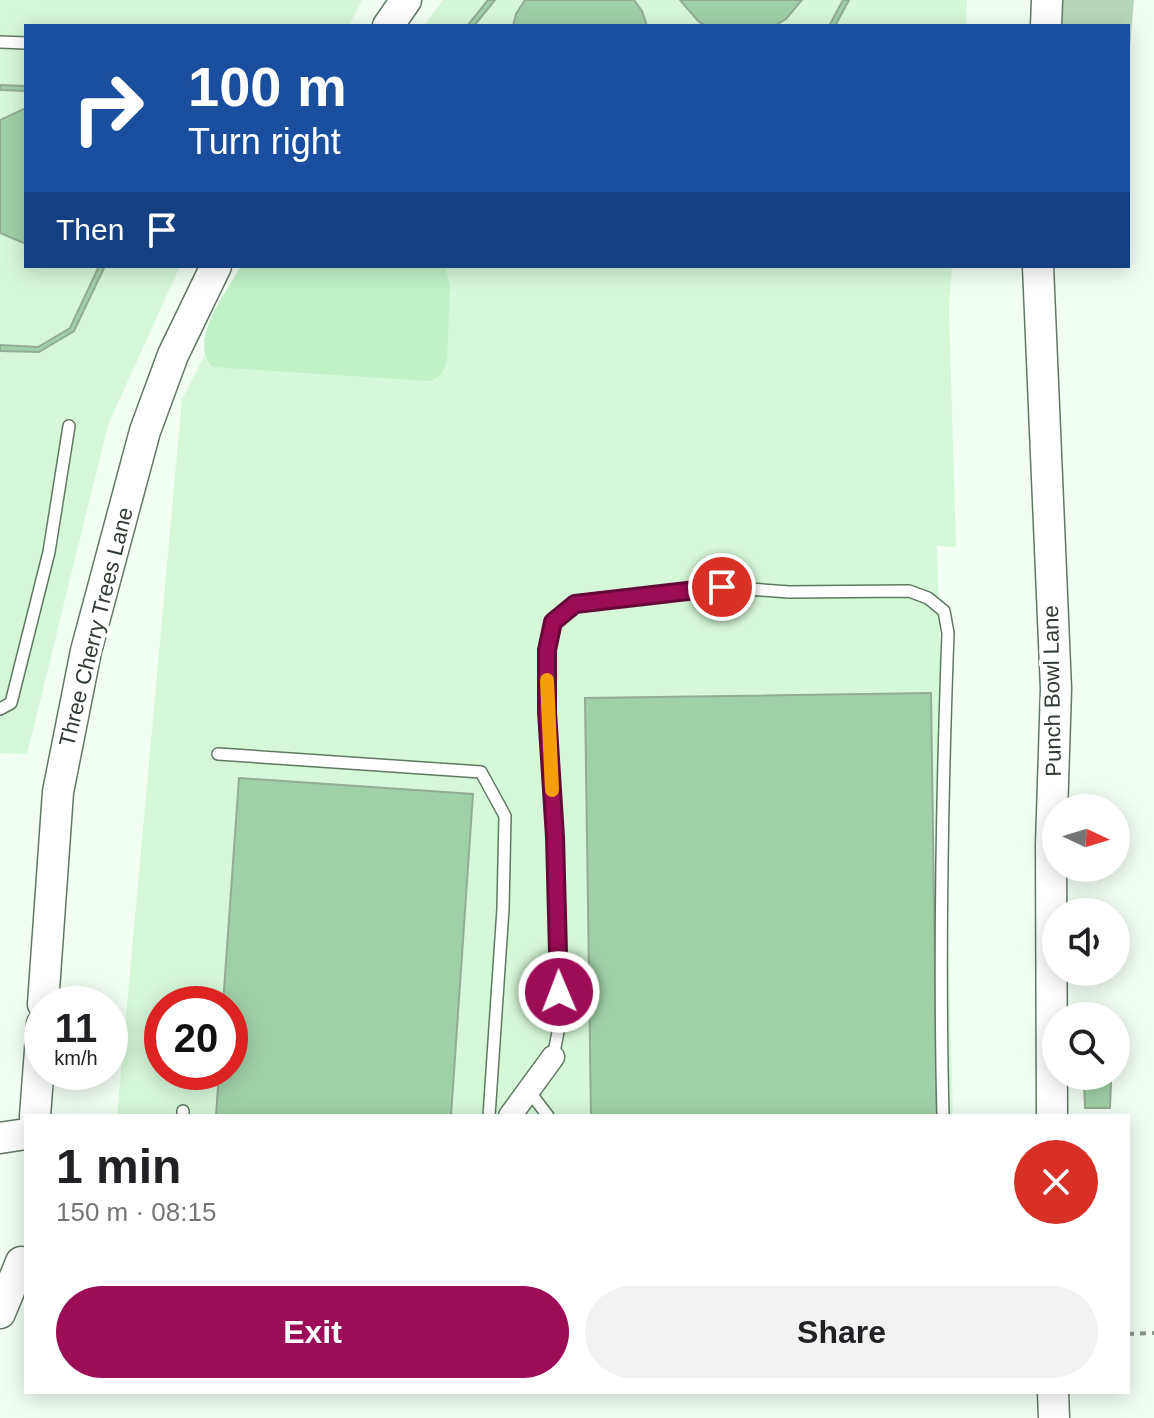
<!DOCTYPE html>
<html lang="en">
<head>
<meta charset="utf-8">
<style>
	:root { --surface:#fff; --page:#f2f2f2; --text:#202124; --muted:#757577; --accent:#9d0c57 }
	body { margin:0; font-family:Helvetica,sans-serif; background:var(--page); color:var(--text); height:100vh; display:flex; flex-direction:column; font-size:30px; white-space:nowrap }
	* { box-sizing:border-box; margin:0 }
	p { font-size:26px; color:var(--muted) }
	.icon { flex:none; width:44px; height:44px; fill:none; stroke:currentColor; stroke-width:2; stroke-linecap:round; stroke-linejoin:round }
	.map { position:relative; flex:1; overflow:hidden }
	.sheet { position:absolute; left:24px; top:1114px; width:1106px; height:280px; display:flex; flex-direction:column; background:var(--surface); border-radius:0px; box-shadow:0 4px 20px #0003 }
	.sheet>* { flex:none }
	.banner { position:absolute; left:24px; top:24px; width:1106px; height:244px; border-radius:0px; box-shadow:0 4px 20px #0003; background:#1a4fa0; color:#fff; overflow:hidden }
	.needle { width:52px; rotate:94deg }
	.buttons { position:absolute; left:1042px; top:794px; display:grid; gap:16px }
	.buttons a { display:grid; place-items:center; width:88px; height:88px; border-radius:50%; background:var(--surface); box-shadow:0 4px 20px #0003; font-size:40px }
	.speed { position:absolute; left:24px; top:986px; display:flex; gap:16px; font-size:40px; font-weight:700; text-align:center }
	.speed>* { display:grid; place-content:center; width:104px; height:104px; border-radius:50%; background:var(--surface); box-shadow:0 4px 20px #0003; line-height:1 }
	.speed small { font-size:20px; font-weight:400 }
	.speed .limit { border:12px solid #d22; background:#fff; color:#111 }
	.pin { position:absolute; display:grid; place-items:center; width:68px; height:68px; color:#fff; margin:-34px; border:4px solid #fff; border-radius:50%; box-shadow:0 2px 8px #0007 }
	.me { position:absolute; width:88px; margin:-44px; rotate:359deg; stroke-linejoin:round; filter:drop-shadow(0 0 6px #0008) }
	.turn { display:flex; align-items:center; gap:28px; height:168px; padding:0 32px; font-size:36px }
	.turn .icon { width:104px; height:104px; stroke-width:2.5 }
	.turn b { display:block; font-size:56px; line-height:68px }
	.then { display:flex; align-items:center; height:76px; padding:0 32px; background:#0003; gap:16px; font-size:30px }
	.round { display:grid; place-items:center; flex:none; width:84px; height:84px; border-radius:42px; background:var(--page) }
	.overview { display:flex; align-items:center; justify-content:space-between; height:136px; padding:0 32px }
	h1 { font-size:48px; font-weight:600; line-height:60px }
	.primary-button { display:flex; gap:16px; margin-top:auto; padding:16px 32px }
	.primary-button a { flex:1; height:92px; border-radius:48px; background:var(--accent); color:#fff; font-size:32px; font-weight:600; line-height:92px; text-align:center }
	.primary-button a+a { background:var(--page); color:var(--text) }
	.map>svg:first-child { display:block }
</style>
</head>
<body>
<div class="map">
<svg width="1154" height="1418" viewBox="0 0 1154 1418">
	<rect width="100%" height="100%" fill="#f2fef3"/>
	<g fill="#d5f8d8" fill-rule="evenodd">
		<path d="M 0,0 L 362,0 L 349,26 L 26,26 L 26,266 L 180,266 L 108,425 L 27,754 L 0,753 Z"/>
		<path d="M 443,0 L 967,0 L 966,26 L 424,26 Z"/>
		<path d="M 251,266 L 952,266 L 949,309 L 956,547 L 937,546 L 953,1116 L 117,1116 L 182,399 ZM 162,1004 L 230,1004 L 230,1072 L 162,1072 Z"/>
	</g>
	<path fill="#b7d7ba" d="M 1059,0 L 1134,0 L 1128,73 L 1128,26 L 1059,26 Z"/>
	<path fill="#c0f2c6" d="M 241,266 L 445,266 L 450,287 L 447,361 C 444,371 440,380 428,381 L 213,367 C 186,342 227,292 241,266 Z"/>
	<g fill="#a0d1a6" stroke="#92ad94" stroke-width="2">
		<path d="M 488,0 L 495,0 L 474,26 L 467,26 Z"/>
		<path d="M 525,0 L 634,0 L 642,11 L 647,26 L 513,26 L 516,14 Z"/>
		<path d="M 680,0 L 802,0 L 786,19 L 774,26 L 707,26 L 699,22 Z"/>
		<path d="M 843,0 L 849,0 L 835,26 L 829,26 Z"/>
		<path d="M 0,85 L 26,86 L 26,91 L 0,90 Z"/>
		<path d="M 26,108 L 26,244 L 0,233 L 0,120 Z"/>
		<path d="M 99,266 L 105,266 L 74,331 L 39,352 L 0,351 L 0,345 L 38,347 L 70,328 Z"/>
		<path d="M 931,693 L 937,1116 L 591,1116 L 585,698 Z"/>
		<path d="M 239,778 L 473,794 L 451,1116 L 216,1116 L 219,1072 L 230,1072 L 230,1004 L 223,1004 Z"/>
		<path d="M 1084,1082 L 1111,1082 L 1110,1108 L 1085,1108 Z"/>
	</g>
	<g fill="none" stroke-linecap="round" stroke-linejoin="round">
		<defs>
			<g id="lane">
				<path d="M 0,42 L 26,43"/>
				<path d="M 0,709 L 11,703 L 49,552 L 69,426"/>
				<path d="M 218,754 L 481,772 L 505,816 L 503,909 L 489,1116"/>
				<path d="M 553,1057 L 560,1022 L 555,837 L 547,712 L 547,650 L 553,622 L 575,604 L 722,587 L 789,592 L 909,591 L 928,598 L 944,611 L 948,633 C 942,794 939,955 943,1116"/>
				<path d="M 529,1091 L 548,1116"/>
				<path d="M 183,1111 L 183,1116"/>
			</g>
			<path id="street" d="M 510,1116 L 553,1057"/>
			<g id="secondary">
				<path d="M 388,26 L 406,0"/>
				<path d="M 1046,26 L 1047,0"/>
				<path d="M 1038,266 L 1056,689 L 1051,845 L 1052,1116"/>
				<path d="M 43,1004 L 58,792 L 86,651 L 145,431 L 173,355 L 216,266"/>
				<path d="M 35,1116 L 42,1024"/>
				<path d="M 0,1138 L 26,1134"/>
				<path d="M 0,1313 L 21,1262"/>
				<path d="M 1053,1392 L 1054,1418"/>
			</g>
		</defs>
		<use href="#lane" stroke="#5f7962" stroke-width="14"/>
		<use href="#street" stroke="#5f7962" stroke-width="25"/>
		<use href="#secondary" stroke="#5f7962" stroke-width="33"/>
		<path stroke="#89958a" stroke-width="4" stroke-dasharray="6 6" stroke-linecap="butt" d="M 1128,1334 L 1154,1333"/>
		<use href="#lane" stroke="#fff" stroke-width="11"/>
		<use href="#street" stroke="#fff" stroke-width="22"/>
		<use href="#secondary" stroke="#fff" stroke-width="30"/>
	</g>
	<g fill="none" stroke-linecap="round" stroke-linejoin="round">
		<defs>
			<path id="route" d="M 559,992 L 555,837 L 547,712 L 547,650 L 553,622 L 575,604 L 722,587"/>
		</defs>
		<use href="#route" stroke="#660839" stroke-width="20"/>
		<use href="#route" stroke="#9d0c57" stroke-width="14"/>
		<path stroke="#f59e0b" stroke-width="14" d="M 547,680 L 552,790"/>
	</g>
	<g text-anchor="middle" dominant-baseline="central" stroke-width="8" stroke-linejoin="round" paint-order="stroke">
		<g font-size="22" fill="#303b31" stroke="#fff">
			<text transform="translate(96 627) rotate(-76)">Three Cherry Trees Lane</text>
			<text transform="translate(1052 691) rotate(-91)">Punch Bowl Lane</text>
		</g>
	</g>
</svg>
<div class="buttons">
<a><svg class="needle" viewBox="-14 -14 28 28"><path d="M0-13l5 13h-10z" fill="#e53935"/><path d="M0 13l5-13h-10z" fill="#757577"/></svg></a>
<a><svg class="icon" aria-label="sound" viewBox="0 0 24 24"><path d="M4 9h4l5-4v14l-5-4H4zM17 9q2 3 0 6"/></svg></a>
<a><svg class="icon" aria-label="search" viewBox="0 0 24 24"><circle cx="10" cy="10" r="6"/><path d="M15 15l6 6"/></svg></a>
</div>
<div class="speed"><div>11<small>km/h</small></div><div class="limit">20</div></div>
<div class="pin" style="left:722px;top:587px;background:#d93025"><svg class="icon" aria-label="arrive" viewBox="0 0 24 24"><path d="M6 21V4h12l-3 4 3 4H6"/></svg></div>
<svg class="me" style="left:559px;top:992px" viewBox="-20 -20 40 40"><circle r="17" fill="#9d0c57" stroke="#fff" stroke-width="3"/><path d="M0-11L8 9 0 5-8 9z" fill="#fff"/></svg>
<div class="banner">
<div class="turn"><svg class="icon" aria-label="right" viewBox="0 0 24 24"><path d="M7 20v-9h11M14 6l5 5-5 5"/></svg><div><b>100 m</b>Turn right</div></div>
<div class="then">Then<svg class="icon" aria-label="arrive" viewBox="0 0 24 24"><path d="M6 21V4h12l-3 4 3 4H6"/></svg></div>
</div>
<section class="sheet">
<div class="overview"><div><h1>1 min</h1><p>150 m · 08:15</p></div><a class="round" style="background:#d93025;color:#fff"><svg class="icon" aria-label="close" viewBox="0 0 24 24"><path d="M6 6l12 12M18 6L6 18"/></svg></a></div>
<div class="primary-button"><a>Exit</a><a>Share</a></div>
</section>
</div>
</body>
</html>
